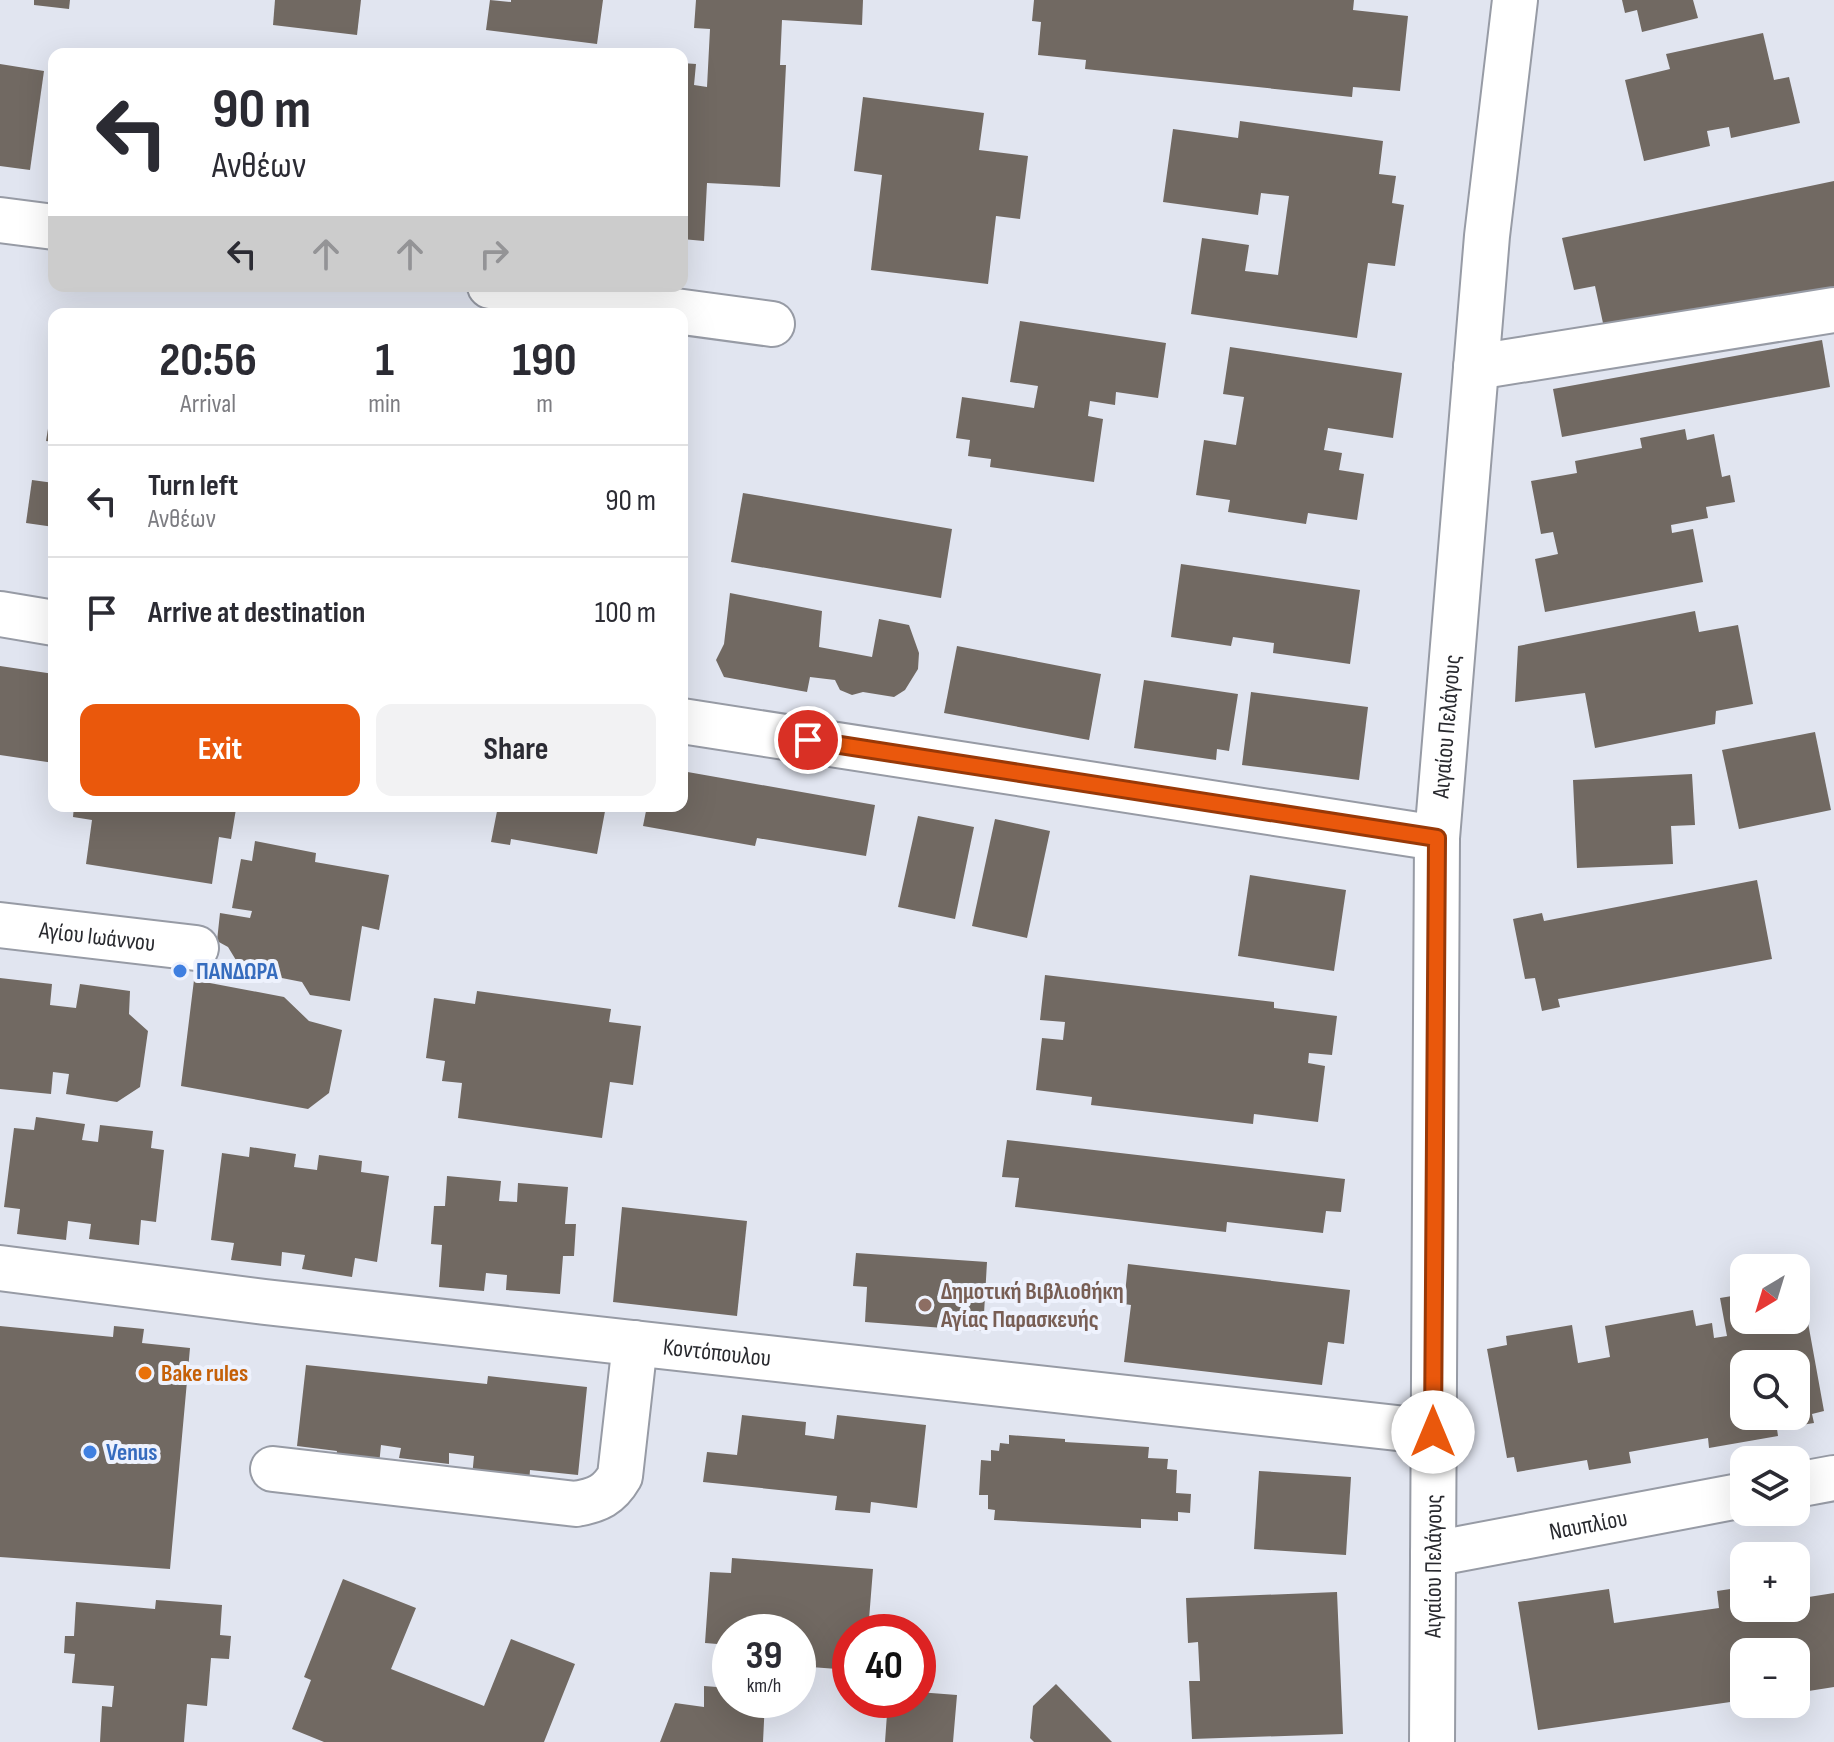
<!DOCTYPE html>
<html lang="en">
<head>
<meta charset="utf-8">
<style>
	:root { --surface:#fff; --page:#f2f2f3; --text:#2b2b33; --muted:#7c7c81; --line:#e1e1e2; --accent:#ea580c }
	body { margin:0; font-family:"Sofia Sans Condensed",sans-serif; background:var(--page); color:var(--text); height:100vh; display:flex; flex-direction:column; font-size:30px; white-space:nowrap }
	* { box-sizing:border-box; margin:0 }
	p { font-size:26px; color:var(--muted) }
	.icon { flex:none; width:44px; height:44px; fill:none; stroke:currentColor; stroke-width:2; stroke-linecap:round; stroke-linejoin:round }
	.map { position:relative; flex:1; overflow:hidden }
	.details { position:absolute; left:48px; top:308px; width:640px; height:504px; display:flex; flex-direction:column; background:var(--surface); border-radius:16px; box-shadow:0 8px 32px #0002 }
	.details>* { flex:none }
	.hud { position:absolute; left:48px; top:48px; width:640px; height:244px; border-radius:16px; box-shadow:0 8px 32px #0002; background:#fff; color:var(--text); overflow:hidden }
	.needle { width:52px; rotate:218deg }
	.controls { position:absolute; left:1730px; top:1254px; display:grid; gap:16px }
	.controls a { display:grid; place-items:center; width:80px; height:80px; border-radius:16px; background:var(--surface); box-shadow:0 8px 32px #0002; font-size:40px }
	.speed { position:absolute; left:712px; top:1614px; display:flex; gap:16px; font-size:40px; font-weight:700; text-align:center }
	.speed>* { display:grid; place-content:center; width:104px; height:104px; border-radius:50%; background:var(--surface); box-shadow:0 8px 32px #0002; line-height:1 }
	.speed small { font-size:20px; font-weight:400 }
	.speed .limit { border:12px solid #d22; background:#fff; color:#111 }
	.pin { position:absolute; display:grid; place-items:center; width:68px; height:68px; color:#fff; margin:-34px; border:4px solid #fff; border-radius:50%; box-shadow:0 2px 8px #0007 }
	.me { position:absolute; width:88px; margin:-44px; rotate:0deg; stroke-linejoin:round; filter:drop-shadow(0 0 6px #0008) }
	.turn { display:flex; align-items:center; gap:28px; height:168px; padding:0 32px; font-size:36px }
	.turn .icon { width:104px; height:104px; stroke-width:2.5 }
	.turn b { display:block; font-size:56px; line-height:68px }
	.lanes { display:flex; align-items:center; height:76px; padding:0 32px; background:#0003; justify-content:center; gap:40px; direction:ltr }
	.lanes .off { opacity:.35 }
	.eta { display:flex; justify-content:space-evenly; align-items:center; height:136px; text-align:center }
	.eta b { font-size:48px; font-weight:700; line-height:56px }
	.cta { display:flex; gap:16px; margin-top:auto; padding:16px 32px }
	.cta a { flex:1; height:92px; border-radius:16px; background:var(--accent); color:#fff; font-size:32px; font-weight:700; line-height:92px; text-align:center }
	.cta a+a { background:var(--page); color:var(--text) }
	ul { padding:0; list-style:none }
	li { display:flex; align-items:center; gap:24px; height:112px; padding:0 32px; border-top:2px solid var(--line) }
	li div { flex:1 }
	li b { display:block; font-size:30px }
	li em { font-style:normal }
	.map>svg:first-child { display:block }
</style>
</head>
<body>
<div class="map">
<svg width="1834" height="1742" viewBox="0 0 1834 1742">
	<rect width="100%" height="100%" fill="#e1e5f0"/>
	<g fill="#716962" fill-rule="evenodd">
		<path d="M 34,0 L 70,0 L 69,9 L 34,5 Z"/>
		<path d="M 275,0 L 361,0 L 357,35 L 273,25 Z"/>
		<path d="M 490,0 L 511,2 L 511,0 L 603,0 L 597,44 L 486,30 Z"/>
		<path d="M 696,0 L 863,0 L 862,25 L 782,20 L 780,65 L 786,65 L 780,187 L 707,183 L 704,241 L 682,239 L 682,63 L 696,64 L 694,85 L 707,87 L 710,29 L 694,28 Z"/>
		<path d="M 1034,0 L 1354,0 L 1353,10 L 1408,16 L 1400,91 L 1353,87 L 1352,97 L 1085,69 L 1086,60 L 1038,55 L 1041,22 L 1032,21 Z"/>
		<path d="M 1622,0 L 1693,0 L 1698,18 L 1642,32 L 1637,10 L 1625,13 Z"/>
		<path d="M 1763,33 L 1774,80 L 1789,77 L 1800,123 L 1731,138 L 1729,127 L 1707,131 L 1710,146 L 1644,161 L 1625,80 L 1670,69 L 1666,54 Z"/>
		<path d="M 0,64 L 44,71 L 30,170 L 0,166 Z"/>
		<path d="M 863,97 L 984,113 L 979,150 L 1028,156 L 1020,219 L 996,216 L 988,284 L 871,270 L 882,175 L 854,171 Z"/>
		<path d="M 1240,121 L 1383,141 L 1379,174 L 1396,176 L 1392,203 L 1404,205 L 1395,266 L 1368,263 L 1357,338 L 1191,314 L 1202,238 L 1249,245 L 1245,271 L 1278,275 L 1289,196 L 1261,193 L 1258,215 L 1163,202 L 1173,129 L 1238,138 Z"/>
		<path d="M 1834,181 L 1834,290 L 1606,337 L 1595,286 L 1574,290 L 1562,238 Z"/>
		<path d="M 1020,321 L 1166,343 L 1158,398 L 1116,392 L 1115,405 L 1090,401 L 1088,416 L 1103,419 L 1094,482 L 990,467 L 991,459 L 968,456 L 970,440 L 956,438 L 962,397 L 1034,408 L 1038,386 L 1010,382 Z"/>
		<path d="M 1822,340 L 1830,387 L 1562,437 L 1553,389 Z"/>
		<path d="M 1230,347 L 1402,373 L 1393,438 L 1328,428 L 1324,450 L 1342,453 L 1339,470 L 1364,474 L 1357,520 L 1308,513 L 1306,524 L 1228,512 L 1230,500 L 1196,495 L 1204,440 L 1236,445 L 1244,397 L 1223,394 Z"/>
		<path d="M 52,404 L 54,404 L 54,442 L 46,441 Z"/>
		<path d="M 1685,429 L 1687,440 L 1714,434 L 1722,477 L 1730,475 L 1735,502 L 1706,507 L 1708,518 L 1671,525 L 1672,533 L 1693,529 L 1703,582 L 1545,612 L 1535,559 L 1558,554 L 1553,532 L 1541,534 L 1531,481 L 1577,473 L 1575,461 L 1642,448 L 1640,438 Z"/>
		<path d="M 32,480 L 54,483 L 54,527 L 26,523 Z"/>
		<path d="M 743,493 L 952,529 L 941,598 L 731,562 Z"/>
		<path d="M 1181,564 L 1360,590 L 1350,664 L 1273,653 L 1274,643 L 1233,637 L 1231,646 L 1171,637 Z"/>
		<path d="M 730,593 L 822,611 L 819,647 L 872,657 L 879,619 L 909,625 L 919,653 L 918,669 L 905,690 L 894,697 L 863,692 L 852,695 L 840,690 L 835,680 L 810,677 L 807,692 L 724,677 L 716,660 L 724,644 Z"/>
		<path d="M 1695,611 L 1699,632 L 1738,625 L 1753,704 L 1716,711 L 1715,724 L 1595,748 L 1585,693 L 1515,702 L 1518,646 Z"/>
		<path d="M 957,646 L 1101,674 L 1089,740 L 944,713 Z"/>
		<path d="M 0,666 L 54,674 L 54,763 L 0,755 Z"/>
		<path d="M 1144,680 L 1238,694 L 1229,751 L 1217,749 L 1216,760 L 1134,748 Z"/>
		<path d="M 1251,692 L 1368,707 L 1359,780 L 1242,765 Z"/>
		<path d="M 1815,732 L 1831,810 L 1739,829 L 1722,750 Z"/>
		<path d="M 682,771 L 875,805 L 866,856 L 757,838 L 755,846 L 643,826 L 647,806 L 682,806 Z"/>
		<path d="M 1692,774 L 1695,825 L 1671,826 L 1673,864 L 1577,868 L 1573,780 Z"/>
		<path d="M 74,806 L 214,806 L 236,809 L 231,839 L 219,837 L 212,884 L 86,864 L 92,820 L 73,817 Z"/>
		<path d="M 498,806 L 606,806 L 597,854 L 511,839 L 510,845 L 491,842 Z"/>
		<path d="M 918,816 L 974,827 L 955,919 L 898,907 Z"/>
		<path d="M 995,819 L 1050,831 L 1027,938 L 972,926 Z"/>
		<path d="M 255,841 L 316,853 L 315,862 L 389,875 L 379,930 L 362,926 L 350,1001 L 310,995 L 302,982 L 242,970 L 228,947 L 217,941 L 220,913 L 250,918 L 252,911 L 232,908 L 241,859 L 252,861 Z"/>
		<path d="M 1250,875 L 1346,890 L 1334,971 L 1238,956 Z"/>
		<path d="M 1757,880 L 1772,959 L 1558,999 L 1560,1007 L 1542,1011 L 1535,978 L 1525,979 L 1513,919 L 1542,913 L 1544,921 Z"/>
		<path d="M 1045,975 L 1274,1002 L 1274,1008 L 1337,1016 L 1332,1055 L 1309,1053 L 1308,1063 L 1325,1066 L 1318,1122 L 1254,1114 L 1253,1124 L 1091,1105 L 1092,1097 L 1036,1090 L 1042,1038 L 1063,1040 L 1065,1022 L 1040,1020 Z"/>
		<path d="M 0,978 L 52,984 L 50,1005 L 76,1008 L 80,984 L 130,991 L 129,1014 L 148,1031 L 140,1087 L 117,1102 L 66,1094 L 69,1074 L 53,1072 L 51,1094 L 0,1089 Z"/>
		<path d="M 194,980 L 284,997 L 309,1021 L 342,1030 L 329,1093 L 308,1109 L 181,1086 Z"/>
		<path d="M 477,991 L 611,1009 L 609,1022 L 641,1026 L 633,1085 L 610,1082 L 602,1138 L 458,1118 L 462,1083 L 442,1081 L 445,1061 L 426,1058 L 434,998 L 475,1004 Z"/>
		<path d="M 36,1117 L 85,1124 L 82,1140 L 98,1142 L 100,1125 L 153,1131 L 151,1148 L 164,1150 L 156,1222 L 141,1220 L 139,1245 L 89,1239 L 91,1224 L 68,1221 L 66,1240 L 17,1234 L 20,1209 L 4,1207 L 14,1128 L 34,1130 Z"/>
		<path d="M 1007,1140 L 1345,1179 L 1341,1212 L 1326,1211 L 1323,1233 L 1227,1222 L 1226,1232 L 1015,1207 L 1019,1178 L 1002,1177 Z"/>
		<path d="M 250,1147 L 296,1154 L 294,1167 L 317,1170 L 319,1155 L 362,1161 L 361,1172 L 389,1176 L 377,1262 L 355,1258 L 352,1277 L 302,1269 L 305,1255 L 282,1252 L 281,1266 L 231,1260 L 234,1243 L 211,1240 L 222,1153 L 249,1157 Z"/>
		<path d="M 447,1176 L 501,1181 L 499,1201 L 517,1202 L 518,1183 L 568,1187 L 565,1224 L 576,1224 L 574,1256 L 563,1256 L 560,1294 L 506,1290 L 507,1275 L 486,1273 L 484,1291 L 439,1287 L 442,1245 L 431,1244 L 434,1206 L 445,1206 Z"/>
		<path d="M 622,1207 L 747,1221 L 737,1316 L 613,1302 Z"/>
		<path d="M 856,1253 L 987,1262 L 983,1331 L 865,1322 L 867,1287 L 853,1286 Z"/>
		<path d="M 1128,1264 L 1350,1290 L 1344,1344 L 1328,1342 L 1322,1385 L 1124,1362 L 1131,1305 L 1124,1304 Z"/>
		<path d="M 1801,1284 L 1824,1411 L 1812,1414 L 1814,1423 L 1777,1429 L 1778,1436 L 1709,1448 L 1708,1438 L 1629,1452 L 1631,1463 L 1589,1470 L 1587,1460 L 1517,1472 L 1514,1457 L 1507,1458 L 1487,1349 L 1507,1345 L 1506,1336 L 1572,1325 L 1578,1363 L 1610,1357 L 1605,1326 L 1693,1310 L 1696,1326 L 1712,1323 L 1714,1338 L 1727,1336 L 1720,1298 L 1744,1294 L 1744,1320 L 1796,1320 L 1796,1285 ZM 1744,1364 L 1796,1364 L 1796,1416 L 1744,1416 Z"/>
		<path d="M 0,1326 L 113,1337 L 114,1326 L 144,1329 L 142,1343 L 190,1348 L 170,1569 L 0,1557 Z"/>
		<path d="M 306,1365 L 487,1384 L 488,1376 L 587,1387 L 578,1475 L 530,1470 L 529,1483 L 472,1477 L 474,1456 L 449,1453 L 449,1464 L 399,1458 L 401,1448 L 381,1445 L 379,1465 L 335,1461 L 337,1451 L 297,1446 Z"/>
		<path d="M 742,1415 L 806,1422 L 805,1435 L 834,1439 L 837,1415 L 926,1425 L 917,1508 L 871,1502 L 870,1513 L 835,1510 L 837,1496 L 703,1482 L 707,1452 L 737,1455 Z"/>
		<path d="M 1009,1435 L 1065,1439 L 1065,1442 L 1149,1447 L 1148,1458 L 1168,1459 L 1167,1469 L 1177,1470 L 1176,1493 L 1191,1494 L 1190,1513 L 1178,1512 L 1178,1521 L 1141,1519 L 1141,1528 L 994,1520 L 995,1510 L 988,1509 L 988,1495 L 979,1495 L 981,1460 L 991,1461 L 991,1450 L 999,1451 L 1000,1443 L 1009,1444 Z"/>
		<path d="M 1259,1471 L 1351,1477 L 1346,1555 L 1254,1549 Z"/>
		<path d="M 732,1558 L 873,1569 L 868,1632 L 850,1632 L 850,1670 L 798,1666 L 798,1632 L 730,1632 L 730,1645 L 705,1643 L 710,1572 L 731,1573 Z"/>
		<path d="M 343,1579 L 416,1608 L 391,1669 L 484,1706 L 511,1639 L 575,1664 L 544,1742 L 324,1742 L 292,1729 L 311,1680 L 304,1677 Z"/>
		<path d="M 1744,1587 L 1744,1608 L 1796,1608 L 1796,1599 L 1834,1593 L 1834,1687 L 1796,1693 L 1796,1652 L 1744,1652 L 1744,1700 L 1538,1730 L 1518,1602 L 1609,1589 L 1614,1623 L 1719,1608 L 1717,1591 Z"/>
		<path d="M 1337,1592 L 1343,1734 L 1192,1739 L 1189,1681 L 1200,1681 L 1198,1642 L 1188,1643 L 1186,1598 Z"/>
		<path d="M 156,1600 L 222,1605 L 220,1635 L 231,1636 L 229,1659 L 211,1658 L 207,1706 L 187,1704 L 184,1742 L 100,1742 L 102,1706 L 112,1707 L 114,1686 L 72,1683 L 75,1654 L 64,1653 L 65,1636 L 74,1636 L 76,1602 L 155,1609 Z"/>
		<path d="M 1056,1684 L 1112,1742 L 1034,1742 L 1030,1738 L 1033,1706 Z"/>
		<path d="M 704,1686 L 730,1688 L 730,1700 L 765,1700 L 763,1742 L 660,1742 L 675,1703 L 704,1707 Z"/>
		<path d="M 918,1692 L 957,1695 L 953,1742 L 885,1742 L 888,1700 L 918,1700 Z"/>
	</g>
	<g fill="none" stroke-linecap="round" stroke-linejoin="round">
		<defs>
			<g id="minor">
				<path d="M 0,220 L 54,227"/>
				<path d="M 490,286 L 772,324"/>
				<path d="M 1476,367 L 1834,310"/>
				<path d="M 0,614 L 54,623"/>
				<path d="M 682,721 L 1437,838"/>
				<path id="s1" d="M 0,925 L 196,948"/>
				<path id="s2" d="M 0,1268 L 265,1302 L 1433,1432"/>
				<path d="M 273,1469 L 576,1504 C 598,1500 609,1495 620,1476 L 635,1343"/>
				<path d="M 1796,1485 L 1834,1478"/>
				<path id="s3" d="M 1433,1554 L 1744,1495"/>
				<path id="s4" d="M 1432,1742 L 1437,838 L 1487,236 L 1515,0"/>
			</g>
		</defs>
		<use href="#minor" stroke="#979ba5" stroke-width="48"/>
		<use href="#minor" stroke="#fff" stroke-width="44"/>
	</g>
	<g fill="none" stroke-linecap="round" stroke-linejoin="round">
		<defs>
			<path id="route" d="M 808,740 L 1437,838 L 1433,1432"/>
		</defs>
		<use href="#route" stroke="#983908" stroke-width="20"/>
		<use href="#route" stroke="#ea580c" stroke-width="14"/>
	</g>
	<g fill="#3f7fe0" stroke="#eef2fd" stroke-width="3">
		<circle cx="180" cy="971" r="8"/>
		<circle cx="90" cy="1452" r="8"/>
	</g>
	<circle fill="#8d6e63" stroke="#eef2fd" stroke-width="3" cx="925" cy="1305" r="8"/>
	<circle fill="#e8710a" stroke="#eef2fd" stroke-width="3" cx="145" cy="1373" r="8"/>
	<g text-anchor="middle" dominant-baseline="central" stroke-width="8" stroke-linejoin="round" paint-order="stroke">
		<g font-size="24" fill="#28292e" stroke="#eef2fd">
			<text stroke="none"><textPath href="#s4" startOffset="1016">Αιγαίου Πελάγους</textPath></text>
			<text stroke="none"><textPath href="#s1" startOffset="98">Αγίου Ιωάννου</textPath></text>
			<text stroke="none"><textPath href="#s2" startOffset="722">Κοντόπουλου</textPath></text>
			<text stroke="none"><textPath href="#s3" startOffset="158">Ναυπλίου</textPath></text>
			<text stroke="none"><textPath href="#s4" startOffset="176">Αιγαίου Πελάγους</textPath></text>
		</g>
		<g font-size="24" font-weight="bold" fill="#366cbe" stroke="#eef2fd" text-anchor="start">
			<text x="196" y="971">ΠΑΝΔΩΡΑ</text>
			<text x="106" y="1452">Venus</text>
		</g>
		<g font-size="24" font-weight="bold" fill="#785e54" stroke="#eef2fd" text-anchor="start">
			<text x="941" y="1291">Δημοτική Βιβλιοθήκη<tspan x="941" dy="28">Αγίας Παρασκευής</tspan></text>
		</g>
		<g font-size="24" font-weight="bold" fill="#c56008" stroke="#eef2fd" text-anchor="start">
			<text x="161" y="1373">Bake rules</text>
		</g>
	</g>
</svg>
<div class="controls">
<a><svg class="needle" viewBox="-14 -14 28 28"><path d="M0-13l5 13h-10z" fill="#e53935"/><path d="M0 13l5-13h-10z" fill="#7c7c81"/></svg></a>
<a><svg class="icon" aria-label="search" viewBox="0 0 24 24"><circle cx="10" cy="10" r="6"/><path d="M15 15l6 6"/></svg></a>
<a><svg class="icon" aria-label="layers" viewBox="0 0 24 24"><path d="M12 4l9 5-9 5-9-5zM3 14l9 5 9-5"/></svg></a>
<a>+</a>
<a>−</a>
</div>
<div class="speed"><div>39<small>km/h</small></div><div class="limit">40</div></div>
<div class="pin" style="left:808px;top:740px;background:#d93025"><svg class="icon" aria-label="arrive" viewBox="0 0 24 24"><path d="M6 21V4h12l-3 4 3 4H6"/></svg></div>
<svg class="me" style="left:1433px;top:1432px" viewBox="-20 -20 40 40"><circle r="19" fill="#fff"/><path d="M0-13L10 11 0 6-10 11z" fill="#ea580c"/></svg>
<div class="hud">
<div class="turn"><svg class="icon" aria-label="left" viewBox="0 0 24 24"><path d="M17 20v-9H6M10 6l-5 5 5 5"/></svg><div><b>90 m</b>Ανθέων</div></div>
<div class="lanes"><svg class="icon" aria-label="left" viewBox="0 0 24 24"><path d="M17 20v-9H6M10 6l-5 5 5 5"/></svg><svg class="icon off" aria-label="ahead" viewBox="0 0 24 24"><path d="M12 20V5M6 11l6-6 6 6"/></svg><svg class="icon off" aria-label="ahead" viewBox="0 0 24 24"><path d="M12 20V5M6 11l6-6 6 6"/></svg><svg class="icon off" aria-label="right" viewBox="0 0 24 24"><path d="M7 20v-9h11M14 6l5 5-5 5"/></svg></div>
</div>
<section class="details">
<div class="eta">
<div><b>20:56</b><p>Arrival</p></div>
<div><b>1</b><p>min</p></div>
<div><b>190</b><p>m</p></div>
</div>
<ul>
<li><svg class="icon" aria-label="left" viewBox="0 0 24 24"><path d="M17 20v-9H6M10 6l-5 5 5 5"/></svg><div><b>Turn left</b><p>Ανθέων</p></div><em>90 m</em></li>
<li><svg class="icon" aria-label="arrive" viewBox="0 0 24 24"><path d="M6 21V4h12l-3 4 3 4H6"/></svg><div><b>Arrive at destination</b></div><em>100 m</em></li>
</ul>
<div class="cta"><a>Exit</a><a>Share</a></div>
</section>
</div>
</body>
</html>
